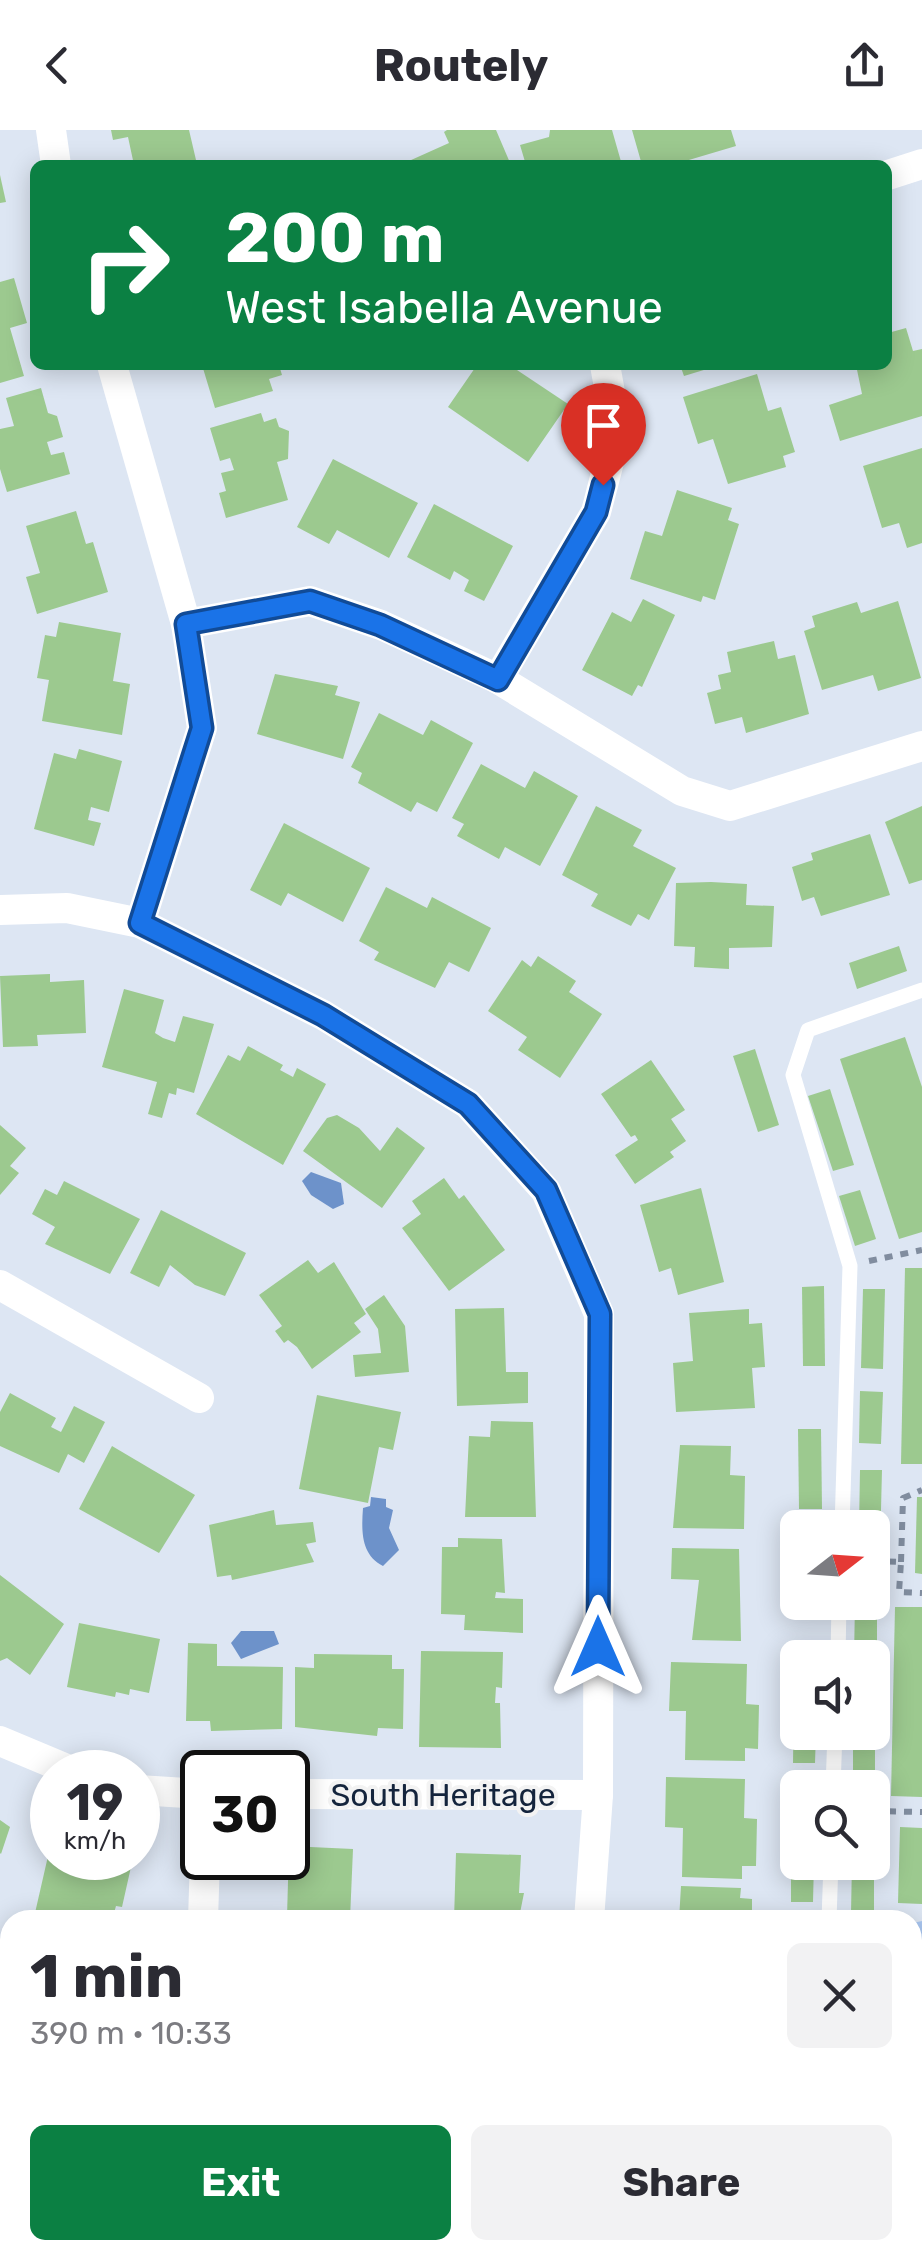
<!DOCTYPE html>
<html lang="en">
<head>
<meta charset="utf-8">
<style>
	:root { --surface:#fff; --page:#f2f2f3; --text:#2b2b33; --muted:#7c7c81; --accent:#0b8043 }
	body { margin:0; font-family:Rubik,sans-serif; background:var(--page); color:var(--text); height:100vh; display:flex; flex-direction:column; font-size:38px; white-space:nowrap }
	* { box-sizing:border-box; margin:0 }
	p { font-size:32px; color:var(--muted) }
	.icon { flex:none; width:55px; height:55px; fill:none; stroke:currentColor; stroke-width:2; stroke-linecap:round; stroke-linejoin:round }
	.map { position:relative; flex:1; overflow:hidden }
	.panel { position:absolute; left:0px; top:1780px; width:922px; height:350px; display:flex; flex-direction:column; background:var(--surface); border-radius:30px 30px 0 0; box-shadow:0 5px 25px #0003 }
	.panel>* { flex:none }
	.banner { position:absolute; left:30px; top:30px; width:862px; height:210px; border-radius:15px; box-shadow:0 5px 25px #0003; background:#0b8043; color:#fff; overflow:hidden }
	.needle { width:65px; rotate:73deg }
	.fabs { position:absolute; left:780px; top:1380px; display:grid; gap:20px }
	.fabs a { display:grid; place-items:center; width:110px; height:110px; border-radius:15px; background:var(--surface); box-shadow:0 5px 25px #0003; font-size:50px }
	.speed { position:absolute; left:30px; top:1620px; display:flex; gap:20px; font-size:50px; font-weight:700; text-align:center }
	.speed>* { display:grid; place-content:center; width:130px; height:130px; border-radius:50%; background:var(--surface); box-shadow:0 5px 25px #0003; line-height:1 }
	.speed small { font-size:25px; font-weight:400 }
	.speed .limit { border:5px solid #111; border-radius:15px; background:#fff; color:#111 }
	.pin { position:absolute; display:grid; place-items:center; width:85px; height:85px; color:#fff; margin:-102px -42px; border-radius:50% 50% 50% 0; rotate:-45deg; box-shadow:0 0 10px #0007 }
	.pin .icon { rotate:45deg }
	.me { position:absolute; width:110px; margin:-55px; rotate:0deg; stroke-linejoin:round; filter:drop-shadow(0 0 8px #0008) }
	.turn { display:flex; align-items:center; gap:35px; height:210px; padding:0 30px; font-size:45px }
	.turn .icon { width:130px; height:130px; stroke-width:2.5 }
	.turn b { display:block; font-size:70px; line-height:85px }
	.round { display:grid; place-items:center; flex:none; width:105px; height:105px; border-radius:15px; background:var(--page) }
	.overview { display:flex; align-items:center; justify-content:space-between; height:170px; padding:0 30px }
	h1 { font-size:60px; font-weight:700; line-height:75px }
	.button { display:flex; gap:20px; margin-top:auto; padding:20px 30px }
	.button a { flex:1; height:115px; border-radius:15px; background:var(--accent); color:#fff; font-size:40px; font-weight:700; line-height:115px; text-align:center }
	.button a+a { background:var(--page); color:var(--text) }
	header { display:flex; justify-content:space-between; align-items:center; height:130px; padding:0 30px; background:var(--surface); font-size:45px; font-weight:700 }
	.map>svg:first-child { display:block }
</style>
</head>
<body>
<header><svg class="icon" aria-label="back" viewBox="0 0 24 24"><path d="M15 5l-7 7 7 7"/></svg>Routely<svg class="icon" aria-label="share" viewBox="0 0 24 24"><path d="M12 15V3M7 8l5-5 5 5M5 13v7h14v-7"/></svg></header>
<div class="map">
<svg width="922" height="2130" viewBox="0 0 922 2130">
	<rect width="100%" height="100%" fill="#dde6f3"/>
	<path fill="#abc8f3" d="M 922,1791 L 922,1832 L 913,1834 L 913,1793 Z"/>
	<g fill="#6d92ca">
		<path d="M 311,1042 L 341,1053 L 344,1074 L 333,1079 L 311,1065 L 302,1051 Z"/>
		<path d="M 371,1367 L 386,1369 L 386,1377 L 393,1380 L 389,1398 L 399,1420 L 383,1436 C 362,1425 361,1404 363,1378 L 370,1376 Z"/>
		<path d="M 241,1501 L 274,1501 L 279,1514 L 241,1529 L 231,1513 Z"/>
	</g>
	<g fill="#9cc98f">
		<path d="M 111,0 L 189,0 L 196,30 L 134,35 L 128,7 L 113,10 Z"/>
		<path d="M 447,0 L 496,0 L 511,35 L 400,35 L 449,13 L 444,2 Z"/>
		<path d="M 550,0 L 612,0 L 622,35 L 526,35 L 520,15 L 549,7 Z"/>
		<path d="M 632,0 L 731,0 L 736,16 L 672,35 L 670,30 L 642,35 Z"/>
		<path d="M 0,45 L 6,72 L 0,73 Z"/>
		<path d="M 14,148 L 27,193 L 10,198 L 24,246 L 0,253 L 0,152 Z"/>
		<path d="M 906,198 L 913,221 L 922,219 L 922,286 L 840,311 L 829,275 L 862,264 L 856,235 L 888,235 L 888,203 Z"/>
		<path d="M 202,235 L 279,235 L 282,245 L 269,249 L 273,261 L 215,278 Z"/>
		<path d="M 477,235 L 502,235 L 509,240 L 511,236 L 568,274 L 528,332 L 448,277 Z"/>
		<path d="M 680,235 L 717,235 L 717,236 L 684,246 Z"/>
		<path d="M 757,244 L 768,281 L 781,277 L 795,322 L 783,326 L 786,337 L 728,354 L 713,309 L 698,314 L 683,267 Z"/>
		<path d="M 41,258 L 48,283 L 57,286 L 63,307 L 47,312 L 51,325 L 64,322 L 70,344 L 7,362 L 0,339 L 0,299 L 14,296 L 6,268 Z"/>
		<path d="M 261,283 L 264,292 L 276,288 L 279,297 L 289,301 L 288,329 L 277,332 L 288,370 L 226,388 L 219,363 L 226,361 L 221,343 L 234,340 L 230,328 L 220,331 L 210,298 Z"/>
		<path d="M 922,318 L 922,413 L 907,418 L 899,393 L 882,398 L 863,336 Z"/>
		<path d="M 333,329 L 418,373 L 389,428 L 337,400 L 329,414 L 297,397 Z"/>
		<path d="M 677,360 L 732,378 L 728,390 L 739,394 L 715,470 L 703,466 L 701,472 L 630,449 L 645,401 L 662,406 Z"/>
		<path d="M 434,374 L 513,416 L 484,471 L 464,461 L 469,450 L 454,441 L 450,450 L 407,427 Z"/>
		<path d="M 76,381 L 86,414 L 93,412 L 108,462 L 37,484 L 26,447 L 40,443 L 26,396 Z"/>
		<path d="M 643,469 L 675,485 L 642,557 L 638,555 L 632,566 L 582,540 L 612,482 L 631,492 Z"/>
		<path d="M 898,471 L 921,548 L 878,561 L 873,545 L 822,560 L 804,501 L 815,497 L 812,486 L 857,472 L 861,483 Z"/>
		<path d="M 59,492 L 121,503 L 113,551 L 130,554 L 122,605 L 42,591 L 49,550 L 37,548 L 45,505 L 56,507 Z"/>
		<path d="M 774,511 L 778,529 L 795,525 L 809,584 L 746,603 L 742,587 L 715,594 L 707,563 L 721,559 L 718,545 L 731,542 L 727,522 Z"/>
		<path d="M 275,544 L 338,556 L 335,565 L 360,572 L 343,629 L 257,604 Z"/>
		<path d="M 379,583 L 423,605 L 431,590 L 473,613 L 437,682 L 417,672 L 411,682 L 358,653 L 362,643 L 351,637 Z"/>
		<path d="M 79,619 L 122,631 L 109,682 L 91,677 L 88,690 L 101,693 L 94,716 L 34,699 L 54,623 L 76,629 Z"/>
		<path d="M 481,634 L 525,658 L 534,641 L 578,666 L 540,736 L 505,717 L 499,729 L 457,706 L 464,694 L 452,688 Z"/>
		<path d="M 596,676 L 642,700 L 633,716 L 676,738 L 649,790 L 638,784 L 631,796 L 591,776 L 598,764 L 562,745 Z"/>
		<path d="M 922,676 L 922,750 L 909,754 L 885,692 Z"/>
		<path d="M 284,693 L 370,738 L 343,792 L 288,763 L 281,776 L 250,760 Z"/>
		<path d="M 870,704 L 890,765 L 821,786 L 814,767 L 802,771 L 792,737 L 813,730 L 811,723 Z"/>
		<path d="M 711,752 L 747,754 L 746,775 L 774,776 L 772,817 L 729,818 L 729,839 L 694,837 L 695,817 L 674,816 L 676,753 Z"/>
		<path d="M 386,757 L 427,778 L 432,767 L 491,798 L 469,842 L 449,832 L 435,858 L 374,830 L 379,822 L 359,811 Z"/>
		<path d="M 899,816 L 907,841 L 857,859 L 849,833 Z"/>
		<path d="M 538,826 L 576,851 L 569,862 L 602,884 L 560,948 L 518,920 L 527,907 L 488,881 L 522,830 L 531,837 Z"/>
		<path d="M 50,844 L 50,852 L 84,850 L 86,903 L 37,905 L 38,916 L 3,917 L 0,846 Z"/>
		<path d="M 124,859 L 164,870 L 155,903 L 163,908 L 175,912 L 183,886 L 214,894 L 194,963 L 177,958 L 176,965 L 169,963 L 162,988 L 148,984 L 157,952 L 102,937 Z"/>
		<path d="M 905,907 L 922,957 L 922,1102 L 899,1109 L 840,929 Z"/>
		<path d="M 248,916 L 283,935 L 280,940 L 293,947 L 297,938 L 326,954 L 283,1035 L 196,984 L 228,925 L 240,931 Z"/>
		<path d="M 755,919 L 779,995 L 758,1002 L 733,926 Z"/>
		<path d="M 651,930 L 685,980 L 671,989 L 686,1011 L 670,1022 L 674,1027 L 635,1054 L 615,1025 L 638,1010 L 635,1005 L 631,1007 L 601,964 Z"/>
		<path d="M 830,959 L 854,1035 L 833,1041 L 808,966 Z"/>
		<path d="M 337,985 L 359,998 L 380,1021 L 397,997 L 425,1018 L 382,1078 L 303,1021 L 327,988 Z"/>
		<path d="M 0,995 L 26,1018 L 10,1036 L 19,1043 L 0,1065 Z"/>
		<path d="M 444,1048 L 459,1069 L 464,1065 L 505,1120 L 449,1161 L 402,1098 L 421,1084 L 412,1071 Z"/>
		<path d="M 64,1051 L 140,1089 L 110,1144 L 45,1114 L 55,1097 L 32,1084 L 45,1059 L 57,1065 Z"/>
		<path d="M 701,1058 L 724,1152 L 678,1165 L 671,1138 L 659,1142 L 640,1075 Z"/>
		<path d="M 860,1060 L 876,1109 L 855,1116 L 839,1066 Z"/>
		<path d="M 161,1080 L 246,1123 L 225,1166 L 195,1155 L 170,1135 L 159,1157 L 130,1143 Z"/>
		<path d="M 308,1130 L 318,1143 L 334,1132 L 366,1184 L 354,1193 L 361,1202 L 312,1239 L 297,1217 L 288,1210 L 284,1213 L 275,1201 L 282,1196 L 259,1165 Z"/>
		<path d="M 905,1138 L 922,1138 L 922,1334 L 901,1334 Z"/>
		<path d="M 824,1156 L 825,1236 L 803,1236 L 802,1157 Z"/>
		<path d="M 863,1159 L 885,1159 L 883,1239 L 861,1238 Z"/>
		<path d="M 384,1165 L 405,1196 L 409,1242 L 355,1247 L 353,1225 L 381,1223 L 378,1199 L 365,1179 Z"/>
		<path d="M 504,1178 L 506,1242 L 528,1242 L 528,1273 L 457,1276 L 455,1179 Z"/>
		<path d="M 749,1179 L 749,1194 L 762,1193 L 765,1237 L 752,1238 L 755,1278 L 676,1282 L 673,1233 L 693,1231 L 689,1183 Z"/>
		<path d="M 860,1261 L 883,1262 L 881,1314 L 859,1313 Z"/>
		<path d="M 10,1263 L 56,1288 L 51,1297 L 61,1302 L 74,1276 L 105,1292 L 84,1333 L 68,1324 L 59,1343 L 0,1316 L 0,1282 Z"/>
		<path d="M 317,1265 L 401,1282 L 393,1320 L 379,1317 L 368,1373 L 299,1359 Z"/>
		<path d="M 491,1291 L 533,1292 L 536,1387 L 465,1387 L 469,1306 L 490,1307 Z"/>
		<path d="M 798,1299 L 821,1299 L 822,1379 L 799,1379 Z"/>
		<path d="M 680,1315 L 731,1316 L 730,1345 L 745,1346 L 744,1399 L 673,1398 Z"/>
		<path d="M 112,1316 L 195,1365 L 159,1423 L 79,1379 Z"/>
		<path d="M 860,1340 L 882,1340 L 880,1419 L 872,1419 L 872,1398 L 859,1398 Z"/>
		<path d="M 917,1367 L 922,1367 L 922,1444 L 915,1443 Z"/>
		<path d="M 274,1380 L 276,1395 L 313,1392 L 316,1412 L 306,1414 L 314,1432 L 232,1450 L 231,1445 L 217,1447 L 209,1395 Z"/>
		<path d="M 458,1408 L 502,1409 L 505,1463 L 496,1462 L 495,1468 L 523,1469 L 523,1503 L 464,1500 L 465,1485 L 441,1484 L 442,1417 L 458,1417 Z"/>
		<path d="M 672,1418 L 739,1419 L 741,1511 L 692,1510 L 699,1450 L 671,1449 Z"/>
		<path d="M 0,1445 L 64,1494 L 30,1545 L 7,1528 L 0,1531 Z"/>
		<path d="M 872,1455 L 877,1455 L 877,1534 L 872,1534 L 872,1528 L 854,1528 L 855,1472 L 872,1472 Z"/>
		<path d="M 895,1477 L 922,1477 L 922,1667 L 891,1666 Z"/>
		<path d="M 79,1493 L 160,1509 L 149,1563 L 130,1559 L 129,1565 L 116,1562 L 115,1567 L 67,1557 Z"/>
		<path d="M 188,1513 L 217,1514 L 217,1536 L 283,1537 L 282,1599 L 211,1601 L 210,1591 L 186,1591 Z"/>
		<path d="M 421,1521 L 503,1522 L 502,1558 L 496,1557 L 495,1573 L 500,1573 L 501,1618 L 419,1617 Z"/>
		<path d="M 314,1524 L 392,1525 L 392,1539 L 404,1539 L 403,1599 L 378,1598 L 377,1606 L 295,1597 L 295,1537 L 314,1538 Z"/>
		<path d="M 671,1532 L 747,1534 L 746,1574 L 759,1575 L 758,1619 L 745,1618 L 745,1631 L 685,1630 L 686,1581 L 669,1581 Z"/>
		<path d="M 794,1558 L 798,1602 L 816,1602 L 815,1633 L 793,1633 Z"/>
		<rect x="853" y="1602" width="22" height="56"/>
		<path d="M 666,1647 L 745,1649 L 744,1688 L 757,1689 L 756,1736 L 742,1736 L 742,1749 L 682,1747 L 683,1698 L 665,1697 Z"/>
		<path d="M 0,1690 L 10,1697 L 1,1724 L 0,1723 Z"/>
		<path d="M 791,1692 L 798,1692 L 798,1732 L 814,1732 L 813,1772 L 791,1772 Z"/>
		<path d="M 900,1697 L 922,1698 L 922,1774 L 898,1773 Z"/>
		<path d="M 51,1713 L 52,1728 L 133,1728 L 122,1777 L 116,1776 L 112,1790 L 63,1790 L 35,1783 Z"/>
		<path d="M 289,1716 L 353,1719 L 350,1789 L 287,1787 Z"/>
		<path d="M 456,1723 L 521,1725 L 519,1763 L 524,1763 L 519,1788 L 454,1790 Z"/>
		<path d="M 852,1732 L 874,1732 L 874,1784 L 851,1783 Z"/>
		<path d="M 681,1756 L 741,1758 L 740,1768 L 752,1769 L 752,1790 L 679,1790 Z"/>
		<rect x="789" y="1782" width="23" height="8"/>
		<path d="M 922,1865 L 922,1941 L 912,1944 L 912,1867 Z"/>
		<path d="M 922,1979 L 922,2022 L 921,2022 L 912,1982 Z"/>
		<path d="M 922,2086 L 922,2130 L 917,2130 L 912,2088 Z"/>
		<path d="M 117,2120 L 182,2120 L 183,2124 L 192,2122 L 195,2130 L 100,2130 L 99,2125 Z"/>
		<path d="M 222,2120 L 256,2120 L 259,2130 L 225,2130 Z"/>
		<path d="M 737,2120 L 784,2120 L 787,2130 L 722,2130 L 721,2125 Z"/>
		<path d="M 853,2120 L 876,2120 L 879,2130 L 856,2130 Z"/>
	</g>
	<g fill="none" stroke-linecap="round" stroke-linejoin="round">
		<g stroke="#818d9f" stroke-width="6" stroke-dasharray="8 8" stroke-linecap="butt">
			<path d="M 869,1131 L 922,1120"/>
			<path d="M 872,1431 L 901,1432 L 899,1462 L 922,1463"/>
			<path d="M 901,1432 L 903,1368 L 922,1360"/>
			<path d="M 872,1681 L 922,1682"/>
			<path d="M 912,1970 L 922,1968"/>
		</g>
		<g stroke="#fff" stroke-width="15">
			<path d="M 842,1398 L 850,1136 L 793,945 L 808,900 L 922,860"/>
			<path d="M 838,1528 L 839,1472"/>
			<path d="M 833,1658 L 835,1602"/>
			<path d="M 829,1790 L 831,1732"/>
			<path d="M 897,2120 L 900,2130"/>
		</g>
		<g stroke="#fff" stroke-width="30">
			<path d="M 51,0 L 56,35"/>
			<path d="M 888,45 L 922,34"/>
			<path d="M 112,235 L 186,494 L 202,598 L 140,793"/>
			<path d="M 186,494 L 310,471 L 381,495 L 498,549 L 682,661 L 730,676 L 922,616"/>
			<path d="M 498,549 L 596,382 L 617,301 L 605,235"/>
			<path d="M 0,780 L 67,778 L 140,793 L 323,885 L 468,974 L 546,1061 L 599,1184 L 598,1665 L 589,1790"/>
			<path d="M 0,1155 L 199,1268"/>
			<path d="M 0,1611 L 74,1642"/>
			<path d="M 138,1660 L 202,1664"/>
			<path d="M 288,1664 L 598,1665"/>
			<path d="M 203,1790 L 205,1728"/>
			<path d="M 636,2120 L 639,2130"/>
			<path d="M 541,2130 L 574,2120"/>
		</g>
	</g>
	<g fill="none" stroke-linecap="round" stroke-linejoin="round">
		<defs>
			<path id="route" d="M 598,1517 L 600,1184 L 546,1060 L 468,974 L 323,885 L 140,793 L 202,598 L 186,494 L 310,471 L 380,495 L 498,550 L 596,382 L 603,355"/>
		</defs>
		<use href="#route" stroke="#114b97" stroke-width="25"/>
		<use href="#route" stroke="#1a73e8" stroke-width="18"/>
	</g>
	<g text-anchor="middle" dominant-baseline="central" stroke-width="8" stroke-linejoin="round" paint-order="stroke">
		<g font-size="32" fill="#14243c" stroke="#f3f3f3">
			<text x="443" y="1665">South Heritage</text>
		</g>
	</g>
</svg>
<div class="fabs">
<a><svg class="needle" viewBox="-14 -14 28 28"><path d="M0-13l5 13h-10z" fill="#e53935"/><path d="M0 13l5-13h-10z" fill="#7c7c81"/></svg></a>
<a><svg class="icon" aria-label="sound" viewBox="0 0 24 24"><path d="M4 9h4l5-4v14l-5-4H4zM17 9q2 3 0 6"/></svg></a>
<a><svg class="icon" aria-label="search" viewBox="0 0 24 24"><circle cx="10" cy="10" r="6"/><path d="M15 15l6 6"/></svg></a>
</div>
<div class="speed"><div>19<small>km/h</small></div><div class="limit">30</div></div>
<div class="pin" style="left:603px;top:355px;background:#d93025"><svg class="icon" aria-label="arrive" viewBox="0 0 24 24"><path d="M6 21V4h12l-3 4 3 4H6"/></svg></div>
<svg class="me" style="left:598px;top:1517px" viewBox="-20 -20 40 40"><path d="M0-17L14 15 0 8-14 15z" fill="#1a73e8" stroke="#fff" stroke-width="4"/></svg>
<div class="banner">
<div class="turn"><svg class="icon" aria-label="right" viewBox="0 0 24 24"><path d="M7 20v-9h11M14 6l5 5-5 5"/></svg><div><b>200 m</b>West Isabella Avenue</div></div>
</div>
<section class="panel">
<div class="overview"><div><h1>1 min</h1><p>390 m · 10:33</p></div><a class="round"><svg class="icon" aria-label="close" viewBox="0 0 24 24"><path d="M6 6l12 12M18 6L6 18"/></svg></a></div>
<div class="button"><a>Exit</a><a>Share</a></div>
</section>
</div>
</body>
</html>
